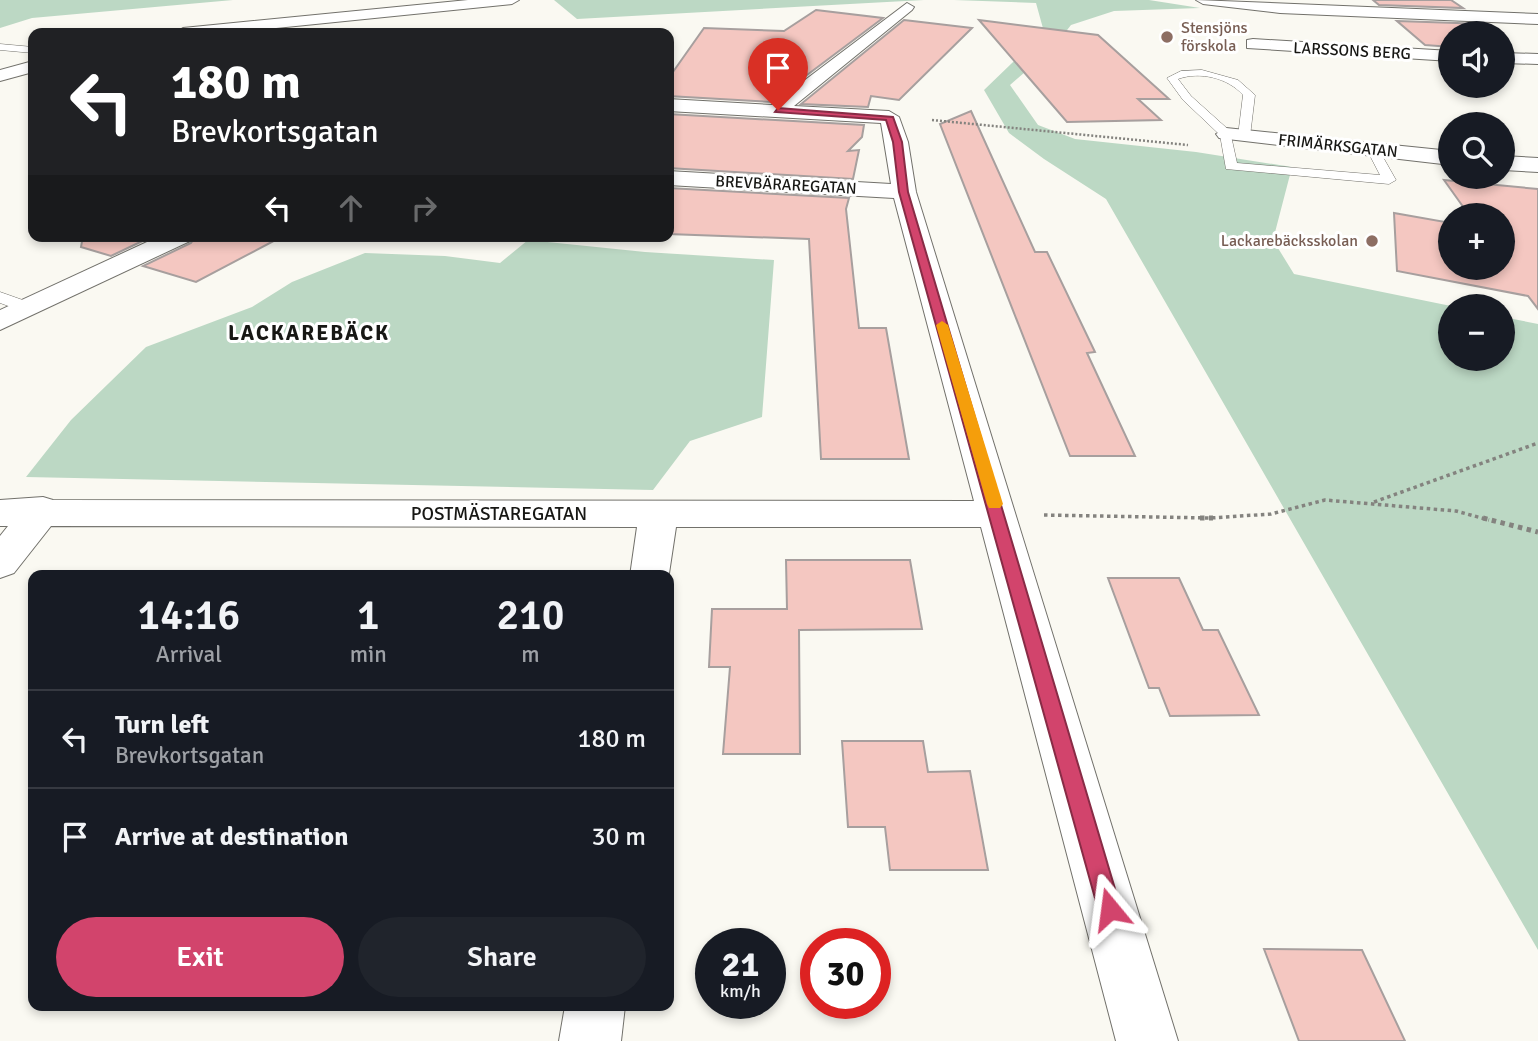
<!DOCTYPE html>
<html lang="en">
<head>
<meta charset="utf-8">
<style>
	:root { --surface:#171b24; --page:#20242c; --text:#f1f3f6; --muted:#9ea1a6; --line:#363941; --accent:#d2446c }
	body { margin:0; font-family:Signika,sans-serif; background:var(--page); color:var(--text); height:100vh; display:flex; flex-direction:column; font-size:26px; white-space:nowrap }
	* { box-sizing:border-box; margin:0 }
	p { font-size:23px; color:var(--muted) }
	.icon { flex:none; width:38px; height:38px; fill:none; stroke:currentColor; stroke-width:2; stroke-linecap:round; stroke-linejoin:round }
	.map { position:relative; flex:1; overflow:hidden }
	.sheet { position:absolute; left:28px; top:570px; width:646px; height:441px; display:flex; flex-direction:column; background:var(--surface); border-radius:14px; box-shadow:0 4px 10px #0003 }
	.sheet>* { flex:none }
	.top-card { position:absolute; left:28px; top:28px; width:646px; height:214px; border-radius:14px; box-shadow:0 4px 10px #0003; background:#202124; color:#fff; overflow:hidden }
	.buttons { position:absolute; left:1438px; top:21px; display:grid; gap:14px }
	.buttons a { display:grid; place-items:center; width:77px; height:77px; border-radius:50%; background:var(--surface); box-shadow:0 4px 10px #0003; font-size:35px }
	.speed { position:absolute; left:695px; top:928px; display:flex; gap:14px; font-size:35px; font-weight:700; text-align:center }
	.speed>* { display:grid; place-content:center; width:91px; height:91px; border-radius:50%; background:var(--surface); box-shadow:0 4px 10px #0003; line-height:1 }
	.speed small { font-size:18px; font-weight:400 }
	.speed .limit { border:10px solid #d22; background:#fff; color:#111 }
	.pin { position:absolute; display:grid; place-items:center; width:60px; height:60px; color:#fff; margin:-72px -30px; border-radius:50% 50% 50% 0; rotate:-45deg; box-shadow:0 0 7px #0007 }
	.pin .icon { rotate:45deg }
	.me { position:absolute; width:77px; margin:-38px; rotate:344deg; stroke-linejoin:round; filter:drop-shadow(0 0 5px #0008) }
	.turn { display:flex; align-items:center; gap:24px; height:147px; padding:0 28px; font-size:32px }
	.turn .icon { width:91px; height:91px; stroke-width:2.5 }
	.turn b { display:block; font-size:49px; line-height:60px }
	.lanes { display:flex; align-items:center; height:66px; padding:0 28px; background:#0003; justify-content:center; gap:35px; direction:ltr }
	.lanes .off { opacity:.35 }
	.eta { display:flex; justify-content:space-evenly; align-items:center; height:119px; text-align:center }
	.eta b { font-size:42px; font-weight:600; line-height:49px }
	.button { display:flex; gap:14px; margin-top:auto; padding:14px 28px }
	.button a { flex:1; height:80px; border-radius:42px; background:var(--accent); color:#fff; font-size:28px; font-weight:600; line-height:80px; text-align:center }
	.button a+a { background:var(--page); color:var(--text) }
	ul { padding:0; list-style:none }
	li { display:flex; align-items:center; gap:21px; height:98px; padding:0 28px; border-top:2px solid var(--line) }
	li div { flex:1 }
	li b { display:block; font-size:26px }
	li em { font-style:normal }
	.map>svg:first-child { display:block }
</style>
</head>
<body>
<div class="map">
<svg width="1538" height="1041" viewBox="0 0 1538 1041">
	<rect width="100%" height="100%" fill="#faf9f2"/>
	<g fill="#bcd8c4">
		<path d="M 0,0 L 233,0 L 32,18 L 0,28 Z"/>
		<path d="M 554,0 L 924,0 L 577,19 Z"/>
		<path d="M 954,0 L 1149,0 L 1200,8 L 1114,11 L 1071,25 L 1053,48 L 1010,85 L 1038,125 L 1075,139 L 1196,152 L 1292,167 L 1273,240 L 1294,274 L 1451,306 L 1451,359 L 1503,359 L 1503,317 L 1538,324 L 1538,950 L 1106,199 L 1044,159 L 1009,133 L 984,90 L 1044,32 L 1036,3 Z"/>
		<path d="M 528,240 L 645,252 L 774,260 L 762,417 L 690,441 L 653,490 L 26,477 L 71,420 L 146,347 L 252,307 L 292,282 L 365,253 L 445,256 L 500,263 Z"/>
	</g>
	<g fill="#f4c7c1" stroke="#a79f9e" stroke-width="2">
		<path d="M 1373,0 L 1451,0 L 1463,8 L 1379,5 Z"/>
		<path d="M 816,10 L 883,18 L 771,102 L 668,96 L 668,79 L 704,28 L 784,31 Z"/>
		<path d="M 904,20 L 972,28 L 899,100 L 871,96 L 868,107 L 801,104 Z"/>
		<path d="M 979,20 L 1098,35 L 1169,99 L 1138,99 L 1161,120 L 1067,122 Z"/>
		<path d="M 1397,21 L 1486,24 L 1499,33 L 1451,33 L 1451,47 L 1425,45 Z"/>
		<path d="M 971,111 L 1035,252 L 1047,252 L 1095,352 L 1087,353 L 1135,456 L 1070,456 L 940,124 Z"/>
		<path d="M 668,114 L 864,125 L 862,137 L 848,151 L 859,150 L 853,179 L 668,168 Z"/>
		<path d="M 1444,180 L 1538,189 L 1538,309 L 1528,296 L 1397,271 L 1394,213 L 1451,223 L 1451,268 L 1503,268 L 1503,215 L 1469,215 Z"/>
		<path d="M 668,188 L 849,198 L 846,209 L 859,328 L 886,328 L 909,459 L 821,459 L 809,239 L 668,234 Z"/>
		<path d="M 83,236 L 153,236 L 111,256 L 81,247 Z"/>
		<path d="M 196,236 L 283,236 L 196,282 L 143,266 L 191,243 Z"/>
		<path d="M 786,560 L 910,560 L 922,629 L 799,630 L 800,754 L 723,754 L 730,667 L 709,667 L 712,609 L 787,609 Z"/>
		<path d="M 1108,578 L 1179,578 L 1203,630 L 1218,630 L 1259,715 L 1170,716 L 1159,688 L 1149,688 Z"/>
		<path d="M 842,741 L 923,741 L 928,772 L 970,771 L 988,870 L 890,870 L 885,827 L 848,827 Z"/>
		<path d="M 1264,949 L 1362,950 L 1405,1041 L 1299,1041 Z"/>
	</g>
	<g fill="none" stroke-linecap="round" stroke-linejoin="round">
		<defs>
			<g id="lane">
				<path d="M 0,44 L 33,47 L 33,53 L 0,50 Z"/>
				<path d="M 1202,70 L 1238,80 L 1255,95 L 1250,136 L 1244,140 L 1238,136 L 1243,95 C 1228,78 1200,71 1178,79 L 1191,96 L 1230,131 L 1237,163 L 1380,175 L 1367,150 L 1373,146 L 1379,150 L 1396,180 L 1389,184 L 1226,169 L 1220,135 L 1183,100 L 1167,78 L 1181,71 Z"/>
				<path d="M 0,292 L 34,304 L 36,308 L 28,313 L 0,303 Z"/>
			</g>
			<g id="street">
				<path d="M 468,0 L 519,0 L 512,4 L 228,33 L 175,33 L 183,28 Z"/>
				<path d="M 1196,0 L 1538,14 L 1538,24 L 1280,13 L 1203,4 Z"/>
				<path d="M 907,3 L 914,7 L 912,10 L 794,106 L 889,111 L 899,117 L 908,142 L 916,192 L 1178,1041 L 1116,1041 L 981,527 L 676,527 L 668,580 L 668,576 L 630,576 L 637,527 L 51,526 L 14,573 L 0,578 L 0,536 L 8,526 L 0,526 L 0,500 L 43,497 L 53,500 L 974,501 L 894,198 L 668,185 L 668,171 L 891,184 L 881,123 L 668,111 L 668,99 L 772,105 Z"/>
				<path d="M 1253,39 L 1451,51 L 1451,61 L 1247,48 L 1247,40 Z"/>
				<path d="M 1503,53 L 1538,54 L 1538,64 L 1503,63 Z"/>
				<path d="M 33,61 L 33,72 L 0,81 L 0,70 Z"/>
				<path d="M 1226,128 L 1451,151 L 1451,165 L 1219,138 L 1216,134 Z"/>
				<path d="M 1503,156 L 1538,158 L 1538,172 L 1503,170 Z"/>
				<path d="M 160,236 L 194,236 L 190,241 L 0,330 L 0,310 Z"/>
				<path d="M 565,1006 L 625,1006 L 621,1041 L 559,1041 Z"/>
			</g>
		</defs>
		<use href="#lane" stroke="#72716b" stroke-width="1"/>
		<use href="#street" stroke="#72716b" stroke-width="2"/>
		<path stroke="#84837f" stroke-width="2.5" stroke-dasharray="2 2" stroke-linecap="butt" d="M 932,120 L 1188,145"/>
		<g stroke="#84837f" stroke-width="3.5" stroke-dasharray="3.5 3.5" stroke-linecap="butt">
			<path d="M 1374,502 L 1538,443"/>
			<path d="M 1044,515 L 1210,518 L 1271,514 L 1325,500 L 1456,511 L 1489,520"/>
		</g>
		<g stroke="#84837f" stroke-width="5" stroke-dasharray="4.5 4.5" stroke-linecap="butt">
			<path d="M 1200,518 L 1213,518"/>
			<path d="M 1483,518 L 1538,532"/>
		</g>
		<use href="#lane" fill="#fff" fill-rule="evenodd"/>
		<use href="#street" fill="#fff" fill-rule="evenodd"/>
	</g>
	<path fill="#d2446c" stroke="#882c46" stroke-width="2" d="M 778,108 L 893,117 L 902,142 L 908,192 L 1121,909 L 1118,917 L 1110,921 L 1101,917 L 1098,909 L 899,192 L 893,142 L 886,120 L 775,112 Z"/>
	<path fill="#f59e0b" d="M 942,321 L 948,325 L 1003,504 L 1000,508 L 989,508 L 987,504 L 936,325 Z"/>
	<g fill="#8d6e63" stroke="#fff" stroke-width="2.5">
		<circle cx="1167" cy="37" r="7"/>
		<circle cx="1372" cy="241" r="7"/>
	</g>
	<g text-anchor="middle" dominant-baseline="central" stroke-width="6" stroke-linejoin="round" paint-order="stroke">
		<g font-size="16" fill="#785e54" stroke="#fff" text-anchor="start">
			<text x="1181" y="28">Stensjöns<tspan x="1181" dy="18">förskola</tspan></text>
			<text x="1358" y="241" text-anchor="end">Lackarebäcksskolan</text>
		</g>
		<g font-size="16" fill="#171714" stroke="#fff">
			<text transform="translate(1352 51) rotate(3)">LARSSONS BERG</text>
			<text transform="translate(1338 146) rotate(6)">FRIMÄRKSGATAN</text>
			<text transform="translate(786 185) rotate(3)">BREVBÄRAREGATAN</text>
		</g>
		<g font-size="19" fill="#171714" stroke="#fff">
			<text x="499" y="514">POSTMÄSTAREGATAN</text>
		</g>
		<g font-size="21" font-weight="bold" letter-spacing="2" fill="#171714" stroke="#fff">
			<text x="309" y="333">LACKAREBÄCK</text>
		</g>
	</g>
</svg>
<div class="buttons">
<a><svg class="icon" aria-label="sound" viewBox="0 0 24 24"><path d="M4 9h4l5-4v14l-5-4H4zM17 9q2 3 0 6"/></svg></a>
<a><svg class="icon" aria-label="search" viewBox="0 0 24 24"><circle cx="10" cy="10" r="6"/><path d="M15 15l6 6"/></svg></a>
<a>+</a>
<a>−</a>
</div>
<div class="speed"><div>21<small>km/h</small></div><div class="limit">30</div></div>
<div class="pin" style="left:778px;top:110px;background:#d93025"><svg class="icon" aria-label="arrive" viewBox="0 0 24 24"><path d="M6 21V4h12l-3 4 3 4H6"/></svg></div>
<svg class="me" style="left:1110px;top:909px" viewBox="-20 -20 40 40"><path d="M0-17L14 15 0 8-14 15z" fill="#d2446c" stroke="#fff" stroke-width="4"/></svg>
<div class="top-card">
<div class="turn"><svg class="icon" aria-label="left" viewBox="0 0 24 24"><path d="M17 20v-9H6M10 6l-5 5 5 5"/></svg><div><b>180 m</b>Brevkortsgatan</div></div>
<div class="lanes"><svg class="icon" aria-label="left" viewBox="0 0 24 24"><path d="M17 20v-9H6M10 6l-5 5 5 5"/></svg><svg class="icon off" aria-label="ahead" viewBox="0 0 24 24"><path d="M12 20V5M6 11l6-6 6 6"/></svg><svg class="icon off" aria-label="right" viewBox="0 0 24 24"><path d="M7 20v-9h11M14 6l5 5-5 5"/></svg></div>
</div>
<section class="sheet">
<div class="eta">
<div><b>14:16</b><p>Arrival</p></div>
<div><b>1</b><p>min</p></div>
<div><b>210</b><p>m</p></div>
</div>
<ul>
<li><svg class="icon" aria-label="left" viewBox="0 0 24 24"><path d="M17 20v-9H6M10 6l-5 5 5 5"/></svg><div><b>Turn left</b><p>Brevkortsgatan</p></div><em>180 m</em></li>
<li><svg class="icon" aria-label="arrive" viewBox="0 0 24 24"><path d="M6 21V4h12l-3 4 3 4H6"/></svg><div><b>Arrive at destination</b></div><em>30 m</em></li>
</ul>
<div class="button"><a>Exit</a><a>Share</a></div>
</section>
</div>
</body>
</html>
